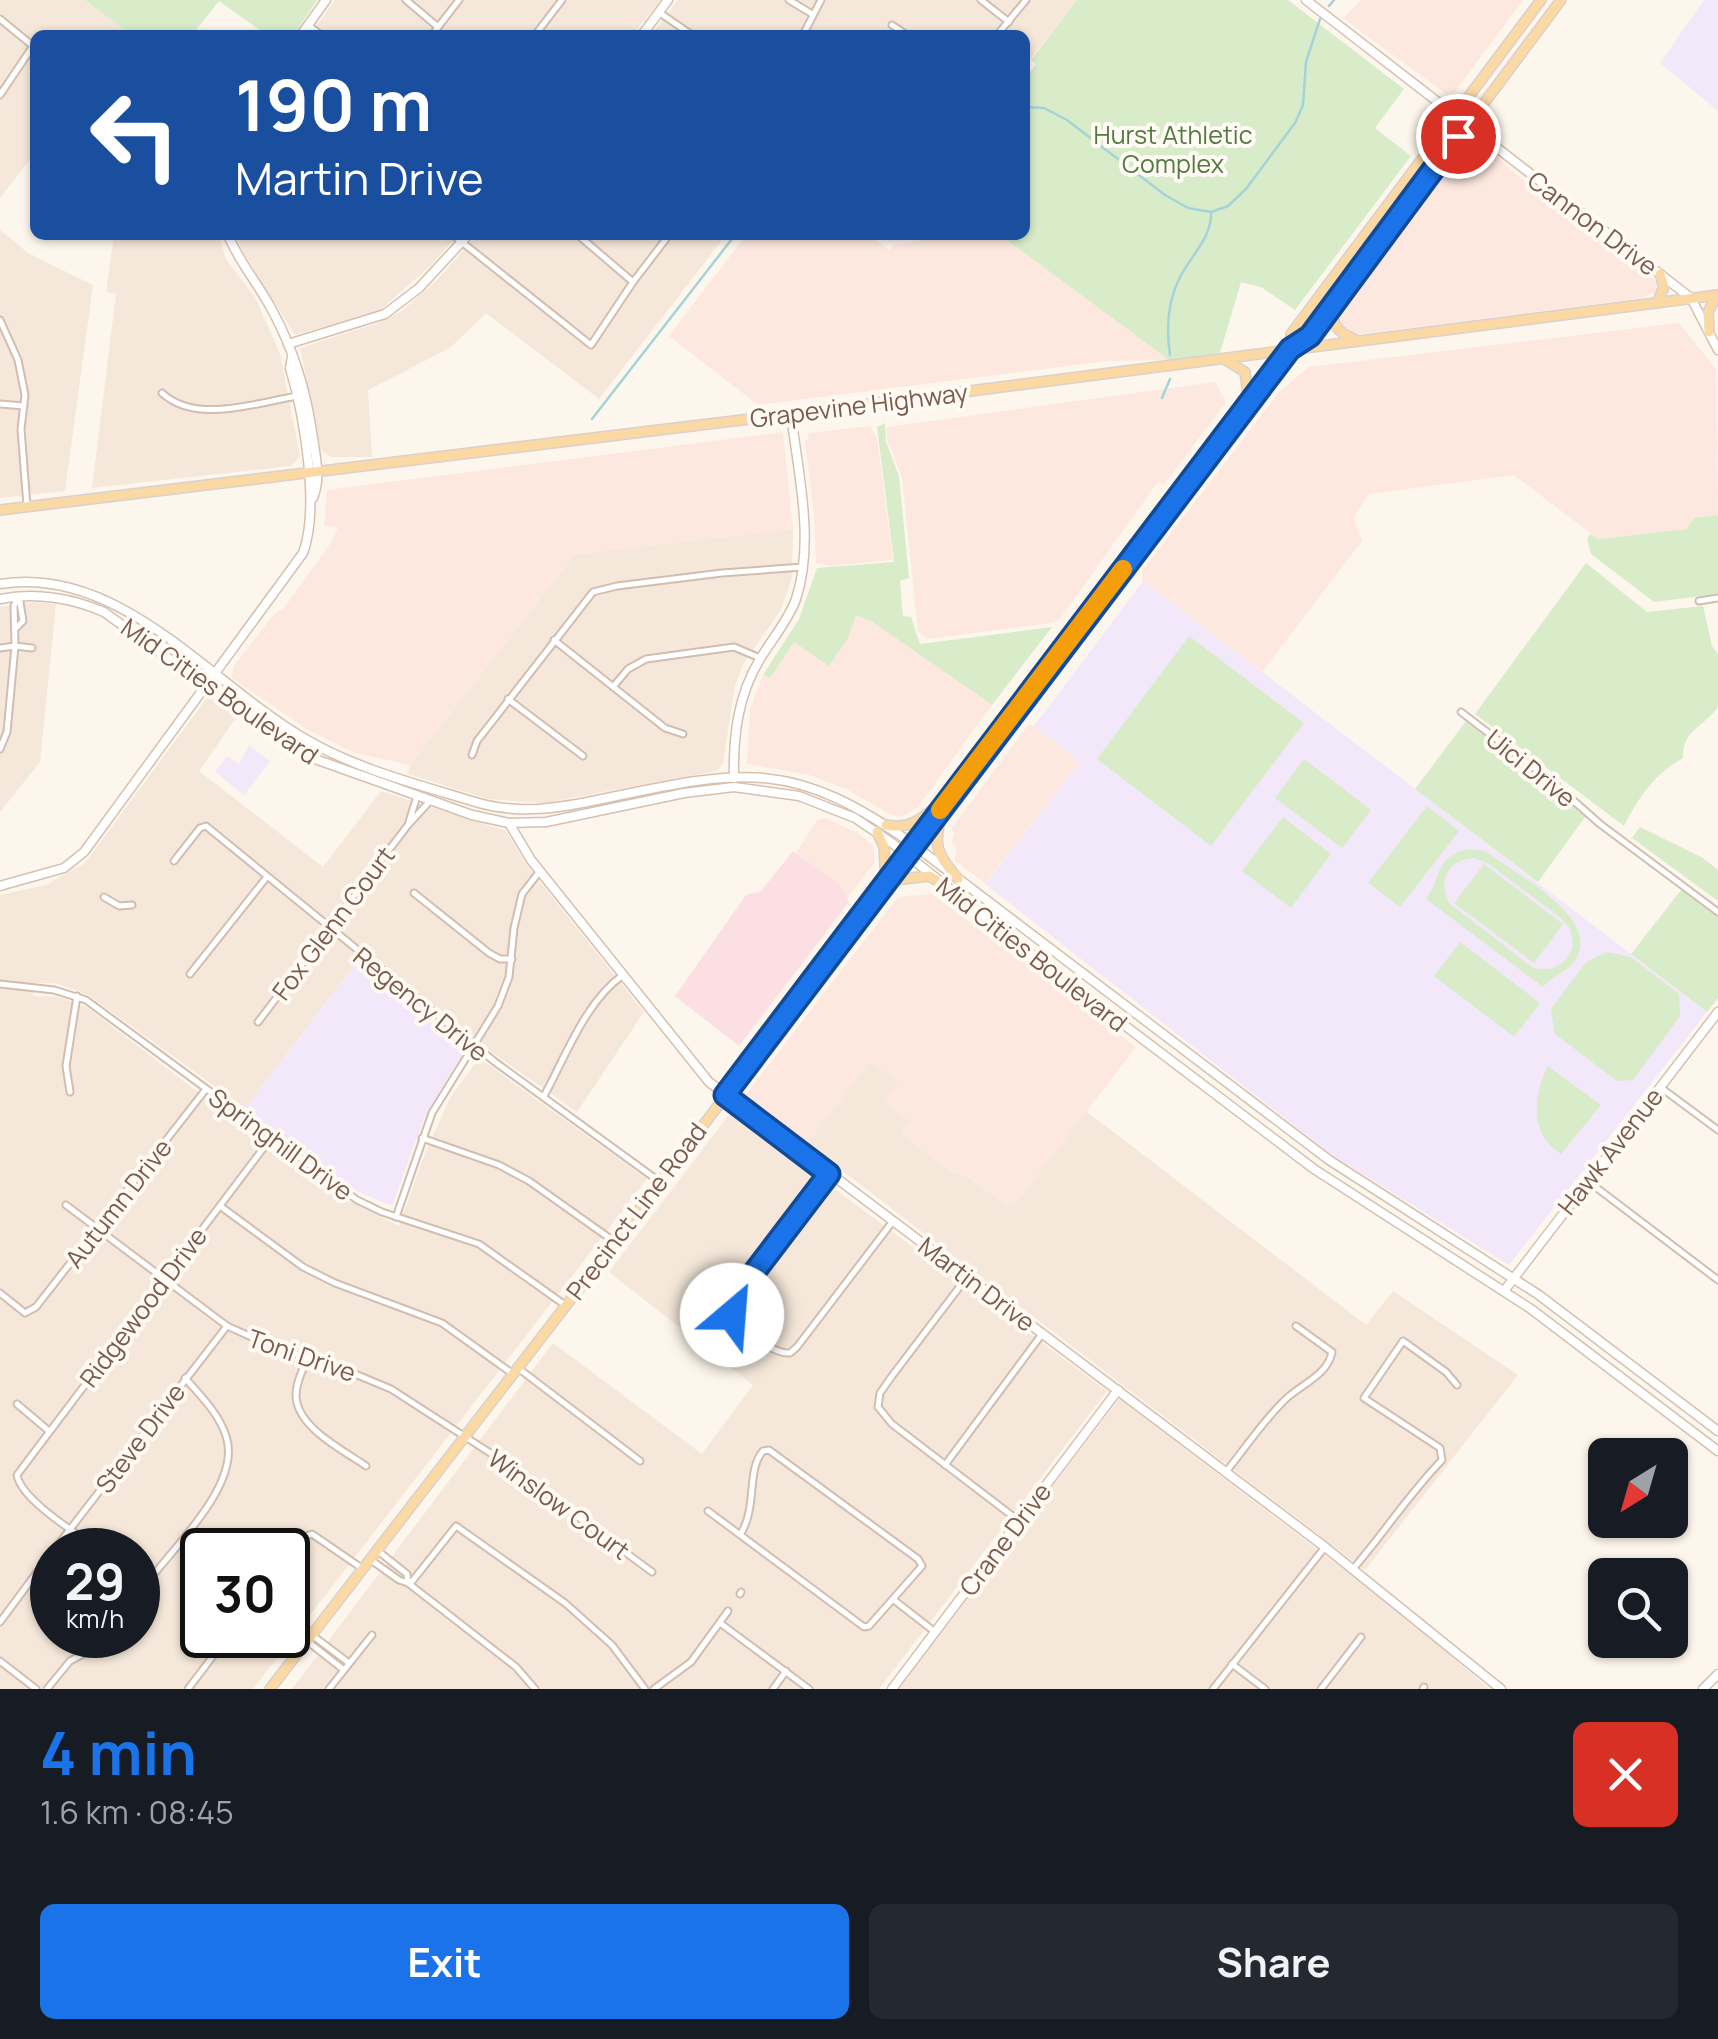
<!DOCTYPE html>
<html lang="en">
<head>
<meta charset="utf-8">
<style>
	:root { --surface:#171b24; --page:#242831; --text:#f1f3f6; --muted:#9ea1a6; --accent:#1a73e8 }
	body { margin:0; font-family:Manrope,sans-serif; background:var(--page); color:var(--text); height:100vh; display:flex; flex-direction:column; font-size:38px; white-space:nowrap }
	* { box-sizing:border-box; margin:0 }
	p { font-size:32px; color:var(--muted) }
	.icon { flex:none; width:55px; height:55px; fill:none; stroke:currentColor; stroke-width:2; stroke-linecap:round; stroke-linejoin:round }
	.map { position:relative; height:1689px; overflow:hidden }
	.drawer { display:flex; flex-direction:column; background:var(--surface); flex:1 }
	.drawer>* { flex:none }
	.hud { position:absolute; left:30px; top:30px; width:1000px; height:210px; border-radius:15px; box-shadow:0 2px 8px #0004; background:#1a4fa0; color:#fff; overflow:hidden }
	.needle { width:65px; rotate:217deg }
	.tools { position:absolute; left:1588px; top:1438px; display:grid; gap:20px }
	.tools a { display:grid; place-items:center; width:100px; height:100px; border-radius:15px; background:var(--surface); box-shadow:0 2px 8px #0004; font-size:50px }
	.speed { position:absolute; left:30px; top:1528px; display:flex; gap:20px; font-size:50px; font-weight:700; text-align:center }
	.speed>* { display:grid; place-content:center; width:130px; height:130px; border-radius:50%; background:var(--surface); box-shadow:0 2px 8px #0004; line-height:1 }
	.speed small { font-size:25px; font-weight:400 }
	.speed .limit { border:5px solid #111; border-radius:15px; background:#fff; color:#111 }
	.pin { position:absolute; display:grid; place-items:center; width:85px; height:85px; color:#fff; margin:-42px; border:5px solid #fff; border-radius:50%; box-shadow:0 2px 10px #0007 }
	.me { position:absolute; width:110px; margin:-55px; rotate:27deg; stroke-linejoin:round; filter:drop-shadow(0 0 8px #0008) }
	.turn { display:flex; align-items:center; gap:35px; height:210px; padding:0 40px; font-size:45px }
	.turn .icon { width:130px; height:130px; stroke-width:2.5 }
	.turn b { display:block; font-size:70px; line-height:85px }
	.round { display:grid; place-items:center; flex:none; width:105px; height:105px; border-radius:15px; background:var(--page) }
	.overview { display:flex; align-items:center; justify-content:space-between; height:170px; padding:0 40px }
	h1 { font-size:60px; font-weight:700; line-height:75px; color:var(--accent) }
	.action { display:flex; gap:20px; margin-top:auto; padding:20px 40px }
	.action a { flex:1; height:115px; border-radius:15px; background:var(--accent); color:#fff; font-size:40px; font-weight:700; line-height:115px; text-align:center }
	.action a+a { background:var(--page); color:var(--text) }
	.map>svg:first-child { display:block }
</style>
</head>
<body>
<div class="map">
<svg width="1718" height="1689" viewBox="0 0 1718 1689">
	<rect width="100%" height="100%" fill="#fdf6ec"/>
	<g fill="#f5e8da" fill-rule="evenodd">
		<path d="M 0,0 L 85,0 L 128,33 L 35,35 L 35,153 L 0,198 Z"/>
		<path d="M 335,0 L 661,0 L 632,35 L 310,35 Z"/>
		<path d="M 678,0 L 1077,0 L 1025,66 L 1025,35 L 651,35 Z"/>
		<path d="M 0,230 L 28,253 L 93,285 L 65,491 L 0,498 Z"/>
		<path d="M 114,235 L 219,235 L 226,259 L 255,297 L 280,354 L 300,456 L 291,466 L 92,488 L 116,294 L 106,292 Z"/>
		<path d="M 237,235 L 458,235 L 430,266 L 378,312 L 295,335 L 240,247 Z"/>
		<path d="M 477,235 L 726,235 L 599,399 L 486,313 L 450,348 L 368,390 L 372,457 L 331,457 L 321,450 L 300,348 L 375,324 L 402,311 L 436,281 Z"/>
		<path d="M 793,529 L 792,578 L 781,610 L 745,661 L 735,685 L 723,764 L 717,771 L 544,803 L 488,799 L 408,774 L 410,765 L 575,554 Z"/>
		<path d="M 33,602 L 56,604 L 40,762 L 0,812 L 0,607 Z"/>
		<path d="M 209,695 L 238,715 L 199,771 L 323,867 L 381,791 L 506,831 L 528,867 L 644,1012 L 577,1112 L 487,1049 L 365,952 L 245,1108 L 88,995 L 56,983 L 35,983 L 33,996 L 60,997 L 88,1008 L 289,1162 L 343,1198 L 399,1226 L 425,1153 L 450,1098 L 479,1058 L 647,1179 L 253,1689 L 0,1689 L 0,895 L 46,885 L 85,863 ZM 52,1550 L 138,1550 L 138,1635 L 52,1635 ZM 202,1550 L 288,1550 L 288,1635 L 202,1635 Z"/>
		<path d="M 869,1061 L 900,1083 L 911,1121 L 902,1134 L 953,1173 L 968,1177 L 1007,1205 L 1016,1203 L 1086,1111 L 1366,1325 L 1393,1291 L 1518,1375 L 1365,1570 L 807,1144 Z"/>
		<path d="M 731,1112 L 1107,1391 L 879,1689 L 292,1689 L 553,1343 L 702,1454 L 753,1385 L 609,1272 Z"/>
		<path d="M 1119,1399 L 1410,1620 L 1489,1689 L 899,1689 Z"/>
	</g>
	<g fill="#fde8e0">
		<path d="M 1361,0 L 1523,0 L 1454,93 L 1446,94 L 1343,18 Z"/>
		<path d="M 1469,135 L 1476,137 L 1518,176 L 1657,282 L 1658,291 L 1643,298 L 1356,335 L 1345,332 L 1335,317 L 1337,309 Z"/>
		<path d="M 746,235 L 870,235 L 889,250 L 893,245 L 950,235 L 1000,235 L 1169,360 L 1107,361 L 758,405 L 669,336 Z"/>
		<path d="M 1679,323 L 1716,369 L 1718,515 L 1694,518 L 1688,529 L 1598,539 L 1514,475 L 1369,494 L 1353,518 L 1362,541 L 1262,672 L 1143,581 L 1142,571 L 1280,391 L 1309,367 Z"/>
		<path d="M 1215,382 L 1226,402 L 1164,485 L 1158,482 L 1060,619 L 1051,623 L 928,639 L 918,632 L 902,477 L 887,440 L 887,427 Z"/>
		<path d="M 870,426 L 877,438 L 893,560 L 828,566 L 816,563 L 814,515 L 805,440 L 809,439 L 808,433 Z"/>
		<path d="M 783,432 L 793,529 L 575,554 L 410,765 L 355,753 L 308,730 L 232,678 L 233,667 L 274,614 L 284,608 L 332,541 L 338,527 L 324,526 L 327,490 Z"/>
		<path d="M 856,615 L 871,621 L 992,705 L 917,808 L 901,817 L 889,814 L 846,789 L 809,775 L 747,764 L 750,709 L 763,675 L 770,678 L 794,642 L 848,638 Z"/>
		<path d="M 1028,725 L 1034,726 L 1081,761 L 985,883 L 954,860 L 957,851 L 952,842 L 954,832 L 951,829 Z"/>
		<path d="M 825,818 L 856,832 L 873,845 L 875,862 L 847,899 L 839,884 L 796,853 L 817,820 Z"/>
		<path d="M 932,894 L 1136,1047 L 1016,1203 L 1007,1205 L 969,1177 L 953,1173 L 902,1134 L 911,1121 L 884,1102 L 899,1083 L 870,1062 L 807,1144 L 744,1097 L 898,897 Z"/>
	</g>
	<g fill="#f3e8fa">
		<path d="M 1704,0 L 1718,0 L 1718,111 L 1660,63 Z"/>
		<path d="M 1143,581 L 1707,1012 L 1509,1265 L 1332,1155 L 985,884 L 1080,762 L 1034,726 Z"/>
		<path d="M 249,745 L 270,761 L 244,795 L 215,772 L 227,756 L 239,764 Z"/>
		<path d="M 356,964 L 465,1049 L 424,1118 L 392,1206 L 359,1192 L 331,1174 L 245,1108 Z"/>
	</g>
	<path fill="#fbdfe3" d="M 793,851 L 839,884 L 849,902 L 739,1046 L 675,996 L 746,895 L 761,891 Z"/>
	<g fill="#d8ecc9" fill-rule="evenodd">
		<path d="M 85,0 L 317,0 L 294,35 L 267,35 L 219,1 L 192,35 L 131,35 Z"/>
		<path d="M 1077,0 L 1288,0 L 1404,89 L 1375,128 L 1411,156 L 1295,310 L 1261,287 L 1241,282 L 1220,353 L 1169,360 L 1000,235 L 1025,235 L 1025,79 L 1036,64 L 1031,60 Z"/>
		<path d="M 885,423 L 886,442 L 899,476 L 909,578 L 900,581 L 903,616 L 911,617 L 920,644 L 1052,627 L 992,705 L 871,621 L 856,615 L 848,638 L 829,666 L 794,642 L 770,678 L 763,675 L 799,619 L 817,568 L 894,562 L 877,427 Z"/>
		<path d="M 1718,515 L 1718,594 L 1654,602 L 1591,554 L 1587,539 L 1590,534 L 1598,539 L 1687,529 L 1694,518 Z"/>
		<path d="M 1586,563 L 1647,612 L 1703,606 L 1712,646 L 1718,654 L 1718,707 C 1704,727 1682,730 1683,758 C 1654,774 1639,797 1624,826 L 1475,714 Z"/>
		<path d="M 1189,636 L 1304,723 L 1211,846 L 1097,759 Z"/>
		<path d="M 1466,721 L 1548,784 L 1585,817 L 1538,882 L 1415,789 Z"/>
		<path d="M 1304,759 L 1371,810 L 1342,848 L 1275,798 Z"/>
		<path d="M 1427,806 L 1459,831 L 1400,907 L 1368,883 Z"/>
		<path d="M 1283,817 L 1331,854 L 1291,908 L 1242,871 Z"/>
		<path d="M 1640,827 L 1703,858 L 1718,870 L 1718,901 L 1632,838 Z"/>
		<path d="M 1467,849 L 1485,851 L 1494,857 C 1521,877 1597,917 1577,957 C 1569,973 1553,974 1543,987 L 1426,899 C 1443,876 1433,859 1467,849 ZM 1475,858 L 1489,864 L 1561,918 L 1571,930 L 1573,945 C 1567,964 1553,973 1533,968 L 1449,903 C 1437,879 1449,859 1475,858 Z"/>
		<path d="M 1484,864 L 1563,924 L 1534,963 L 1454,903 Z"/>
		<path d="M 1682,889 L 1718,914 L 1718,998 L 1707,1012 L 1631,954 Z"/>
		<path d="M 1460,942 L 1540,1003 L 1514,1037 L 1434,976 Z"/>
		<path d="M 1607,952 L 1631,957 L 1679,994 L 1680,1016 L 1633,1080 L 1617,1081 L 1555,1034 L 1551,1009 L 1586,962 Z"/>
		<path d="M 1548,1066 L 1601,1105 L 1561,1154 C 1529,1135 1533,1095 1548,1066 Z"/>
	</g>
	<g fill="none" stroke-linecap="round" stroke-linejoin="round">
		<g stroke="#a5d3da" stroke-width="2.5">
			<path d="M 1329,6 L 1334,0"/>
			<path d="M 1025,107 L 1044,108 L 1067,120 L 1165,195 L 1188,208 L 1211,212 L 1228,206 L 1246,189 L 1295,123 L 1303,105 L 1306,62 L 1320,19"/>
			<path d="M 1170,355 C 1166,328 1167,302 1180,277 C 1191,256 1212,237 1211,213"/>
			<path d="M 1162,398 L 1170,379"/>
			<path d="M 592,419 L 735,235"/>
		</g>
		<defs>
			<g id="street">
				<path d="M 406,0 L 438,27"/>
				<path d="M 789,0 L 812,14"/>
				<path d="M 981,0 L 1009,22"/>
				<path d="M 660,13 L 692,35"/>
				<path d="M 0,19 L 33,46 L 0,95"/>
				<path d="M 308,25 L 321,35"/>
				<path d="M 892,25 L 907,35"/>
				<path d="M 432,35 L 459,0"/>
				<path d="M 535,35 L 562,0"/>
				<path d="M 803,35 L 821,0"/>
				<path d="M 997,35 L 1026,0"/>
				<path d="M 453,235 L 591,345 L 633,282 L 669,235"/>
				<path d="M 578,235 L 633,282"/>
				<path d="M 0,320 L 18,360 L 25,395 L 21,429 L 27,506"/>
				<path d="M 162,393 C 196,425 258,402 298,396"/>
				<path d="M 0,404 L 24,406"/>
				<path d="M 18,597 L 14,606 L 15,646 L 32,648"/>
				<path d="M 1699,601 L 1718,598"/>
				<path d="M 16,628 L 23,621 L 19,596"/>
				<path d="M 554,640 L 665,728 L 683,734"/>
				<path d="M 0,648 L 15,646 L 7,732 L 0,749"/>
				<path d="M 613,687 L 628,669 L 646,659 L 734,647 L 760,658"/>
				<path d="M 508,699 L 583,756"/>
				<path d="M 1461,712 L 1550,780 L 1600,824 L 1718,912"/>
				<path d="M 472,755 L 477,741 L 593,592 L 617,586 L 722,573 L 803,567"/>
				<path d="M 409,822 L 417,796"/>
				<path d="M 174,861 L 200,828 L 206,826 L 495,1062 L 660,1182"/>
				<path d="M 414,893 L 489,953 L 500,959 L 512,959"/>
				<path d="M 104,897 L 119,906 L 132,905"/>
				<path d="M 190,974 L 266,878"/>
				<path d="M 0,984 L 54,990 L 86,1000 L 357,1200 L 382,1212 L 479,1244 L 565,1305"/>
				<path d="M 258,1022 L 408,825 L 430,801"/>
				<path d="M 1660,1087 L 1718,1130"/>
				<path d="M 70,1092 L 66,1066 L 77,996"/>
				<path d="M 544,1096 C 566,1056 585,1002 623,975"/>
				<path d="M 422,1138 L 499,1165 L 529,1181 L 615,1242"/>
				<path d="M 829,1174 L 731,1307 C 735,1326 772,1354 790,1353 L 797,1347 L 893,1221"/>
				<path d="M 1589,1182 L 1718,1280"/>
				<path d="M 66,1205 L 227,1326 L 274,1347 L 343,1369 L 391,1389 L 498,1458 L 652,1572"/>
				<path d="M 220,1206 L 303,1267 L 335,1283 L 442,1323 L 513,1374"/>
				<path d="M 396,1217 L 432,1113 L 498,1006 L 509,977 L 514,928 L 522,894 L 540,871"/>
				<path d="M 967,1277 L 892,1376 L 880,1393 L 878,1407 L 892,1424 L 1019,1521"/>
				<path d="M 0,1293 L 25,1313 L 36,1307 L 206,1089"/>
				<path d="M 308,1357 C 303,1369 296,1382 296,1395 C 296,1427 343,1450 366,1466"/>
				<path d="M 518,1368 L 640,1461"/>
				<path d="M 17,1404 L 49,1431"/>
				<path d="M 945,1465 L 1042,1334"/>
				<path d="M 1226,1472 C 1246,1447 1265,1418 1288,1397 C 1304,1383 1328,1374 1332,1352 L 1296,1326"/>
				<path d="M 708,1511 L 864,1627 L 869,1626 L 922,1566 L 918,1559 L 769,1450 L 763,1451 C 746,1470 758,1507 740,1535"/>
				<path d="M 54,1550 L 227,1326"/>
				<path d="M 100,1550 C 79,1535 21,1500 17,1475 L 271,1138"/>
				<path d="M 378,1551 L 407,1574 L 408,1583"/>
				<path d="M 288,1555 L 301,1538 L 312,1534 L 363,1569"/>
				<path d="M 371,1560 L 399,1580 L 408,1583 L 516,1667 L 535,1689"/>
				<path d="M 1353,1569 C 1384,1533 1409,1494 1442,1460 L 1440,1448 L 1364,1398 L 1403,1341 L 1446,1372 L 1457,1385"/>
				<path d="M 138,1577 L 144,1581 L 151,1578 C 177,1544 242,1482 226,1436 C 219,1414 201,1396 185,1378"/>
				<path d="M 410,1584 L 456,1526 L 565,1603 L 612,1645 L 645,1689"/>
				<path d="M 740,1594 L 741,1592"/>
				<path d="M 894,1600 L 935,1632"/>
				<path d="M 0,1622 L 52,1552"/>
				<path d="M 720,1623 L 809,1689"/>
				<path d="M 312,1635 L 349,1663"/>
				<path d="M 307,1641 L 344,1670"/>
				<path d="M 0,1661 L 36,1689"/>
				<path d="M 1232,1664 L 1265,1689"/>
				<path d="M 47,1689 L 70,1661 L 87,1652"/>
				<path d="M 188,1689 L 229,1635"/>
				<path d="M 329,1689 L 372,1635"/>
				<path d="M 654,1689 L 691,1662 L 728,1611"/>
				<path d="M 773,1689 L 786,1671"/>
				<path d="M 1213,1689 L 1325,1547"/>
				<path d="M 1321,1689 L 1361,1637"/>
				<path d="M 1423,1689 L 1424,1687"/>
			</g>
			<g id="secondary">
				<path d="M 1306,0 L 1691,298 L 1718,350"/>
				<path d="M 301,35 L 326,0"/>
				<path d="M 642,35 L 668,0"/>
				<path d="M 228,235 C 239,262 257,282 271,308 C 294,350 306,390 313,438 C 316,459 321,479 313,498"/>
				<path d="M 288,344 L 385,314 L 419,288 L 468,235"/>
				<path d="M 0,584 C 119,565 208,681 302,737 C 353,768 416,784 472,801 C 519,816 560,808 607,798 C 744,769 794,759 914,845 L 1329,1160 L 1539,1295 L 1718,1431"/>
				<path d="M 0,599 C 35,592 72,598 104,612 L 271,732 L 315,759 L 472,815 L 509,823 L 546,822 L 684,793 L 734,787 L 799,796 L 855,818 L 892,843 L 1049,968 L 1314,1169 L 1531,1309 L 1718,1451"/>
				<path d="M 734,778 C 733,736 738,695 760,659 C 772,639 788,621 796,599 C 815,541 798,473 791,414"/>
				<path d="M 509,823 L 531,860 L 709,1082 L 1325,1547 L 1501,1689"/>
				<path d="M 0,886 L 64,868 L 84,852 L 303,553 C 320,508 304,415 290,368 L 292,357"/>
				<path d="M 1504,1291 L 1718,1012"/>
				<path d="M 892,1689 L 1118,1390"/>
				<path d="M 1703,1689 L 1718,1674"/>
			</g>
			<g id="primary">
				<path d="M 1392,224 L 1389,218 L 1399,199 L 1398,193"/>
				<path d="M 1657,303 L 1664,287 L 1660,274"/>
				<path d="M 1333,305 C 1330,323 1338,333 1354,339"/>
				<path d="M 1709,332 L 1708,312 L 1717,295"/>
				<path d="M 1290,349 L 1291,334 L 1541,0"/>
				<path d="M 1224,359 L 1245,372 L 1249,402"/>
				<path d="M 0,510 L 791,414 L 1718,295"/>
				<path d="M 942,809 C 935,845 933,850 958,879"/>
				<path d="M 886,825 C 911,830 923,818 941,802"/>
				<path d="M 877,832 L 884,847 L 886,881 L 929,876 L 936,880"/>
				<path d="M 270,1689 L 615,1242 L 1290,349 L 1310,336 L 1561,0"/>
			</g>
		</defs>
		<use href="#street" stroke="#d1beb0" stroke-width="9"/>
		<use href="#secondary" stroke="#d6c0b0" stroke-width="11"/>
		<use href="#primary" stroke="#dad1cd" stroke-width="12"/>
		<use href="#street" stroke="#fff" stroke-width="5"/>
		<use href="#secondary" stroke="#fff" stroke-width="8"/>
		<use href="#primary" stroke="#fbd9a5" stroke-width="9"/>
	</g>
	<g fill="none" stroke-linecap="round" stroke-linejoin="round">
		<defs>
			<path id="route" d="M 732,1315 L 733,1300 L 829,1174 L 725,1095 L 1290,349 L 1310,336 L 1458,136"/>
		</defs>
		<use href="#route" stroke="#114b97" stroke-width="25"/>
		<use href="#route" stroke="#1a73e8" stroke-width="18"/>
		<path stroke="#f59e0b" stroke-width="18" d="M 940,810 L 1123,569"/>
	</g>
	<g text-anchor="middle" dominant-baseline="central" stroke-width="8" stroke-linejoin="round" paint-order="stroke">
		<g font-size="25" fill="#537a41" stroke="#fffaf3">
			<text x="1173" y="134">Hurst Athletic<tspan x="1173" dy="29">Complex</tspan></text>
		</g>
		<g font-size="25" fill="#7a5c4d" stroke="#fffaf3">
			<text transform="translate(1593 223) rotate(37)">Cannon Drive</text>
			<text transform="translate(859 405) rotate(-7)">Grapevine Highway</text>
			<text transform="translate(220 691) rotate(35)">Mid Cities Boulevard</text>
			<text transform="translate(1531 768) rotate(39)">Uici Drive</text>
			<text transform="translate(333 923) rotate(-53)">Fox Glenn Court</text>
			<text transform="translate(1032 954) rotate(38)">Mid Cities Boulevard</text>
			<text transform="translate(421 1004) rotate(39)">Regency Drive</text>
			<text transform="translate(281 1144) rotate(36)">Springhill Drive</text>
			<text transform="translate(1610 1151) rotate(-52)">Hawk Avenue</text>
			<text transform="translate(118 1203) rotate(-52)">Autumn Drive</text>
			<text transform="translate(636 1211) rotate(-53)">Precinct Line Road</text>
			<text transform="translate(977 1284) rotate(37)">Martin Drive</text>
			<text transform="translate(143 1307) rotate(-53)">Ridgewood Drive</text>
			<text transform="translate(302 1355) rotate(19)">Toni Drive</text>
			<text transform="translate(140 1438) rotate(-53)">Steve Drive</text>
			<text transform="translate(559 1504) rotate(36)">Winslow Court</text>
			<text transform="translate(1005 1539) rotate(-53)">Crane Drive</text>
		</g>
	</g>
</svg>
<div class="tools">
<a><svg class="needle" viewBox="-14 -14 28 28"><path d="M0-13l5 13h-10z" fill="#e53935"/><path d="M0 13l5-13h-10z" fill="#9ea1a6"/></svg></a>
<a><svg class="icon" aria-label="search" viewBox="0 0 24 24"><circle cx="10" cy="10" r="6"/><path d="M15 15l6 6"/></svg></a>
</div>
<div class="speed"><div>29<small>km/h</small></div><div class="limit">30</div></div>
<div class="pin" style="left:1458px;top:136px;background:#d93025"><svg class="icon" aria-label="arrive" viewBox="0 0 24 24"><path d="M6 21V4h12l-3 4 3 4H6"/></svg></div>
<svg class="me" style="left:732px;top:1315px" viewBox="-20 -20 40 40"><circle r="19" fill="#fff"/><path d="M0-13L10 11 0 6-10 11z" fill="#1a73e8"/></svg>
<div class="hud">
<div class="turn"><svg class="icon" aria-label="left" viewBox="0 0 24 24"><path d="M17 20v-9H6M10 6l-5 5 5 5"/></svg><div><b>190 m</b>Martin Drive</div></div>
</div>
</div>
<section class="drawer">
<div class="overview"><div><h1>4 min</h1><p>1.6 km · 08:45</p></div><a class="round" style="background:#d93025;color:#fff"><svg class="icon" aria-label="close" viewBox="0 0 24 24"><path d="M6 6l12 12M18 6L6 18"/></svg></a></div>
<div class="action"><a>Exit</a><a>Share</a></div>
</section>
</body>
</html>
